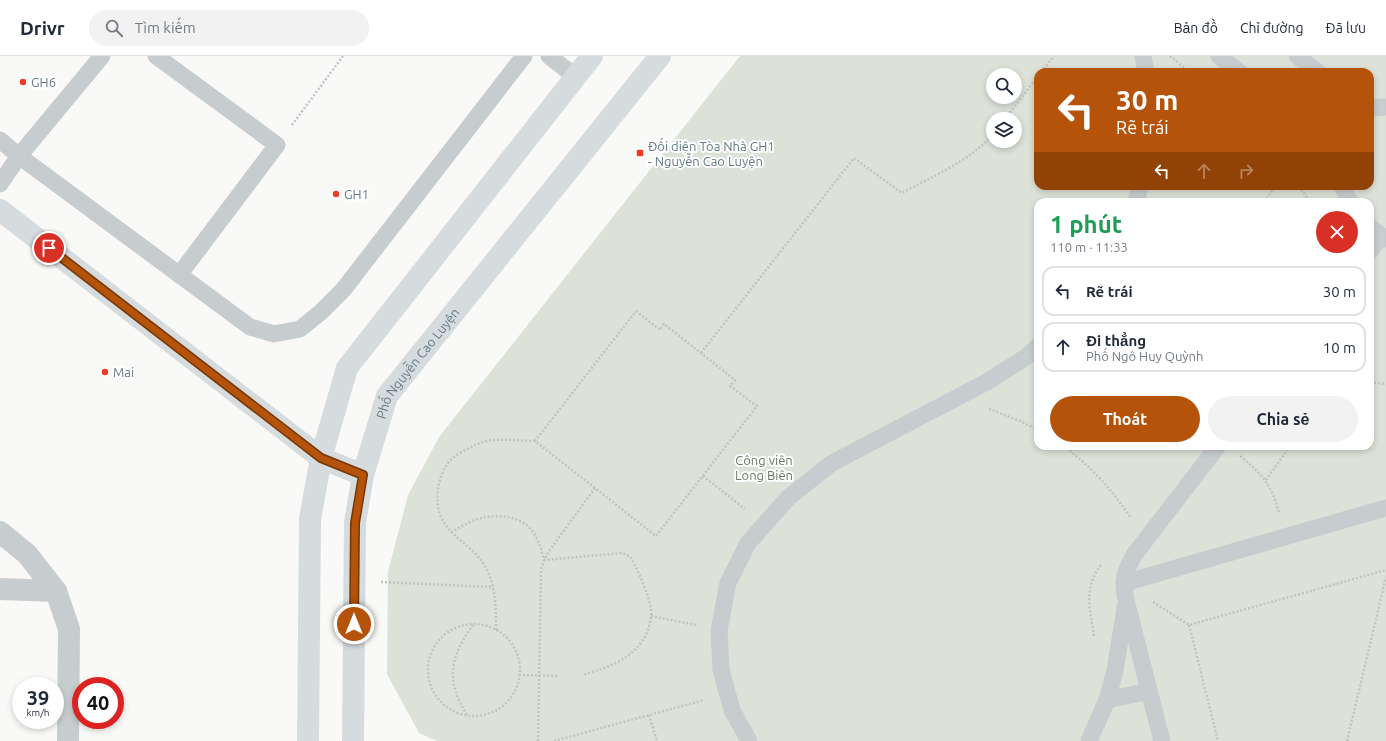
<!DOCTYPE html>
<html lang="vi">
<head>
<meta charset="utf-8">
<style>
	:root { --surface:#fff; --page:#f2f2f3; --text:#1f2937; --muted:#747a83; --line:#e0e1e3; --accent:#b45309 }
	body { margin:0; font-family:Ubuntu,sans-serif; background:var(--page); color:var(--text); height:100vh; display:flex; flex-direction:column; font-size:15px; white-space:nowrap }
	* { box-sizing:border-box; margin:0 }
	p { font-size:13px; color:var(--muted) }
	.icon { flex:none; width:22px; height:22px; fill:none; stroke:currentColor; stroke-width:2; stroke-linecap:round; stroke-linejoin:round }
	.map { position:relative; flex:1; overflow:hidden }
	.panel { position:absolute; left:1034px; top:142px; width:340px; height:252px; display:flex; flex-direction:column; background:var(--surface); border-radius:12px; box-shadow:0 2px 6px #0003 }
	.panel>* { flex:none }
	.guide { position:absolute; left:1034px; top:12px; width:340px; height:122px; border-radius:12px; box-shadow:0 2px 6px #0003; background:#b45309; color:#fff; overflow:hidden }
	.controls { position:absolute; left:986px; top:12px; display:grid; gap:8px }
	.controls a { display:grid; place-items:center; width:36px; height:36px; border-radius:50%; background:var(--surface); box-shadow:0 2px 6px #0003; font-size:20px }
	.speed { position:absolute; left:12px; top:621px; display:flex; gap:8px; font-size:20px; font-weight:700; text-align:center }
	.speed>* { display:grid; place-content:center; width:52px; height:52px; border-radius:50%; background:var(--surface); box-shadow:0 2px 6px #0003; line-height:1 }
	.speed small { font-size:10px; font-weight:400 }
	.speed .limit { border:6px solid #d22; background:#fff; color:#111 }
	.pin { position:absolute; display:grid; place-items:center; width:34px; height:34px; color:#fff; margin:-17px; border:2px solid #fff; border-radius:50%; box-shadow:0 1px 4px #0007 }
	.me { position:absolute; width:44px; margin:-22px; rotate:0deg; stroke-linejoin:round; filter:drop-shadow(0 0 3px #0008) }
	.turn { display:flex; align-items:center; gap:14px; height:84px; padding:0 16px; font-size:18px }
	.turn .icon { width:52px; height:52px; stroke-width:2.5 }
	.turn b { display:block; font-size:28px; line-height:34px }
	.lanes { display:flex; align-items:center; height:38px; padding:0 16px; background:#0003; justify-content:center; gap:20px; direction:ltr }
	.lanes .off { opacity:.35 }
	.round { display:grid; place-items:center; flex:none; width:42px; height:42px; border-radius:21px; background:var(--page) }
	.head { display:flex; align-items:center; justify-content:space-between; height:68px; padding:0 16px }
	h1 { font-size:24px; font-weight:600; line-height:30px; color:#1e9e55 }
	.primary-button { display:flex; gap:8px; margin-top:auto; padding:8px 16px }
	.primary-button a { flex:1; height:46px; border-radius:24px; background:var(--accent); color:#fff; font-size:16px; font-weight:600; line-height:46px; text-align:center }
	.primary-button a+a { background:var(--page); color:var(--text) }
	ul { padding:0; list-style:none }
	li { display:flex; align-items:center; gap:12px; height:50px; margin:0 8px 6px; padding:0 8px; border:2px solid var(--line); border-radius:12px }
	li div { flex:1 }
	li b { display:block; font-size:15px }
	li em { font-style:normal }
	header { display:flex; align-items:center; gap:24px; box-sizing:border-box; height:56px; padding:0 20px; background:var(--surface); border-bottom:1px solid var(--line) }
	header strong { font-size:19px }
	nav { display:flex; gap:22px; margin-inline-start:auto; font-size:14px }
	.search { width:280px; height:36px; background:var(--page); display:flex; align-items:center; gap:10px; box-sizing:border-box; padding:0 14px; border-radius:22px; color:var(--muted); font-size:15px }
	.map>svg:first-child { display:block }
</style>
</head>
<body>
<header>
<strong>Drivr</strong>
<div class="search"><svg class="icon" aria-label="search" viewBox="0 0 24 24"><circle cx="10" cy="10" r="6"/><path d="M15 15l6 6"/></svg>Tìm kiếm</div>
<nav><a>Bản đồ</a><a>Chỉ đường</a><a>Đã lưu</a></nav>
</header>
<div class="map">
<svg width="1386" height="685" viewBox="0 0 1386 685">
	<rect width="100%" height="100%" fill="#f9f9f7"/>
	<path fill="#dce2d7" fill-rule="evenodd" d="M 740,0 L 1386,0 L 1386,685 L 437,685 L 419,677 L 387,618 L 388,516 L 408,439 L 439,381 ZM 1038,16 L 1370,16 L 1370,130 L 1038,130 ZM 993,19 L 1015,19 L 1015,41 L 993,41 ZM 993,63 L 1015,63 L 1015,85 L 993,85 ZM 1038,146 L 1370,146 L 1370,390 L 1038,390 Z"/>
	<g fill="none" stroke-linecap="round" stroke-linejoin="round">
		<g stroke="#c0c4c5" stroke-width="2.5" stroke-dasharray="2 2" stroke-linecap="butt">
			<path d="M 1170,0 L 1190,16"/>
			<path d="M 1041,16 L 1054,0"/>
			<path d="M 1005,63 L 1038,20"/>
			<path d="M 292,69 L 343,0"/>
			<path d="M 1299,130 L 1310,146"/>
			<path d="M 1264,146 L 1276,130"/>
			<path d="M 636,255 L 660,274 L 664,268 L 735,324 L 730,330 L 757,350 L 656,480 L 535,385 Z"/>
			<path d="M 701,297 L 854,102 L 902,137 C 931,121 972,104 993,78"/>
			<path d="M 1370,326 L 1386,328"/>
			<path d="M 989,353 L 1020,365 L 1038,374"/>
			<path d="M 1063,390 C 1091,410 1112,434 1131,462"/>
			<path d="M 1070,395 L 1074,390"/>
			<path d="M 1240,400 C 1262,418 1272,429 1279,457"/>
			<path d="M 703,420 L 745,453"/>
			<path d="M 1266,424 L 1290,390"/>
			<path d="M 451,476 C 461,471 471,464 482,462 C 498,458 522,460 533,476 C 539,484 541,494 544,504 L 622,497 L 627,499 L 631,502 C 638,514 649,539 651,553 C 652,560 650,567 648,574 C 637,602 609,611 583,619"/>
			<path d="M 381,526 L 493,531"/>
			<path d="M 1153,546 L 1189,569 L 1386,514"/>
			<path d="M 651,560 L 696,569"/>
			<circle cx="474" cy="614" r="46"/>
			<path d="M 1189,569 L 1218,685"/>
			<path d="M 496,574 C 496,552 496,526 483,507 C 472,490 451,481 442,463 C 434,447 437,425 446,410 C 452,400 465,394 475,389 C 478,388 482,386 486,385 C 502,382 519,385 535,385"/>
			<path d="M 1094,580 C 1090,554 1083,532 1101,509"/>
			<path d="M 519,619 L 558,620"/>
			<path d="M 467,659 C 445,624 450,601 473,569"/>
			<path d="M 649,659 L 657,685"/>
			<path d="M 538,685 L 541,514 L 544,504 L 549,495 L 595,432"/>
			<path d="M 554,685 L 704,644"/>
			<path d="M 1347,685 L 1386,521"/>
		</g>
		<g stroke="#c7cccf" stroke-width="17">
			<path d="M 156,0 L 277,89 L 179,219"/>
			<path d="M 549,0 L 576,21"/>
			<path d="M 1143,0 L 1146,16"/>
			<path d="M 1219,0 L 1239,16"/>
			<path d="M 1297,0 L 1318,16"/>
			<path d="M 1370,52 L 1386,51"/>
			<path d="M 0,84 L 19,100 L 250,271 L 274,278 L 300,273 L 321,256 L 343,234 L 524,0"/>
			<path d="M 0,128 L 19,100 L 102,0"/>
			<path d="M 1342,130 L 1350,146"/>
			<path d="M 1136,146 L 1140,130"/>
			<path d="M 1370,171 L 1386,183"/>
			<path d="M 1370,195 L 1381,180"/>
			<path d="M 1124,527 L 1386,452"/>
			<path d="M 1107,644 L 1149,635"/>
			<path d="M 749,685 L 732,654 L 721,614 L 719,574 L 728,527 L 748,487 L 789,441 L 832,407 L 985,327 L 1026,301 L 1038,290"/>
			<path d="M 1089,685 L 1107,644 L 1115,615 L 1125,552"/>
			<path d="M 1162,685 L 1126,544 C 1122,524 1124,517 1134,499 L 1218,390"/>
		</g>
		<g stroke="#c7cccf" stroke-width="22">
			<path d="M 0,476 L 27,498 L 56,535 L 69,573 L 68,685"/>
			<path d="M 0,533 L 56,535"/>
		</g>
		<g stroke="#d6dbde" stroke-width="22">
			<path d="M 0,154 L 321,402 L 363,419"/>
			<path d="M 308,685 L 310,463 L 321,402 L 347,312 L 592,0"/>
			<path id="s1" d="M 353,685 L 355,467 L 363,419 L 387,340 L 660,0"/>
		</g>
	</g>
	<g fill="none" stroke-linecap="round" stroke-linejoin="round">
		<defs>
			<path id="route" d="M 49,192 L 321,402 L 363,419 L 355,467 L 354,568"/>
		</defs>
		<use href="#route" stroke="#753606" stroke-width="10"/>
		<use href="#route" stroke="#b45309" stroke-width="7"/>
	</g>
	<g fill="#ee3c22" stroke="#fff" stroke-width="1.5">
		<circle cx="23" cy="26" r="4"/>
		<rect x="636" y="93" width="8" height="8" rx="2"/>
		<circle cx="336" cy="138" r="4"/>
		<circle cx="105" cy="316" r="4"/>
	</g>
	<g text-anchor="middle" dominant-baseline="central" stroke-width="4" stroke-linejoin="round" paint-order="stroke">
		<g font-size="13" fill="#627984" stroke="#fff" text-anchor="start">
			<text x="31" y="26">GH6</text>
			<text x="648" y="90">Đối diện Tòa Nhà GH1<tspan x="648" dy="15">- Nguyễn Cao Luyện</tspan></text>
			<text x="344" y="138">GH1</text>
			<text x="113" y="316">Mai</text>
		</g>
		<g font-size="13" fill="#627984" stroke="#fff">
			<text stroke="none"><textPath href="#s1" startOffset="393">Phố Nguyễn Cao Luyện</textPath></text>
		</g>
		<g font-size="13" fill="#697a62" stroke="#fff">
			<text x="764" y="404">Công viên<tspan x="764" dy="15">Long Biên</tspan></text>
		</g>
	</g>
</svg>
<div class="controls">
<a><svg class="icon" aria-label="search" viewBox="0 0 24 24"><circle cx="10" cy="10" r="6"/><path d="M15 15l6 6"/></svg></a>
<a><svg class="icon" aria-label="layers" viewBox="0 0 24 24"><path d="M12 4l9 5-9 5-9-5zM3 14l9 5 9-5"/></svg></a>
</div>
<div class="speed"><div>39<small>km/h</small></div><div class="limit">40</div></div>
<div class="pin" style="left:49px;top:192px;background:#d93025"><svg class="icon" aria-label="arrive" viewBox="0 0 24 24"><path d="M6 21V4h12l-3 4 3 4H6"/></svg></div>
<svg class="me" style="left:354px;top:568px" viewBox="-20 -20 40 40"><circle r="17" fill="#b45309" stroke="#fff" stroke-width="3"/><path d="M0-11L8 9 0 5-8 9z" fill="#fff"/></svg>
<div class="guide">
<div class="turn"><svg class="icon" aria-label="left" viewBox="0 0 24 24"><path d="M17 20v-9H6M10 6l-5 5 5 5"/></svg><div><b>30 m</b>Rẽ trái</div></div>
<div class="lanes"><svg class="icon" aria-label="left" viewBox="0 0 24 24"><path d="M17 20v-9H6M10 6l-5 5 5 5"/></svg><svg class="icon off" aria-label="ahead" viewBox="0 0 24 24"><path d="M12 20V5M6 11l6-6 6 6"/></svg><svg class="icon off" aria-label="right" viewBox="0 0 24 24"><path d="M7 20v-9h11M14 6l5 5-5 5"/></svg></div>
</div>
<section class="panel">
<div class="head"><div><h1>1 phút</h1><p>110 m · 11:33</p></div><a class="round" style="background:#d93025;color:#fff"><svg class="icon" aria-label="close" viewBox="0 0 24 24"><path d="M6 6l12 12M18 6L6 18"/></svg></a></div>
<ul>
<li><svg class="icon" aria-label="left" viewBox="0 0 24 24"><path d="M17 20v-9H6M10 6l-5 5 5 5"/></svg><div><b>Rẽ trái</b></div><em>30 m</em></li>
<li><svg class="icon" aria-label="ahead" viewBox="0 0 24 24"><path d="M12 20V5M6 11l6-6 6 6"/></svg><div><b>Đi thẳng</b><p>Phố Ngô Huy Quỳnh</p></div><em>10 m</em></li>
</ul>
<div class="primary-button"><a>Thoát</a><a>Chia sẻ</a></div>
</section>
</div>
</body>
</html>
